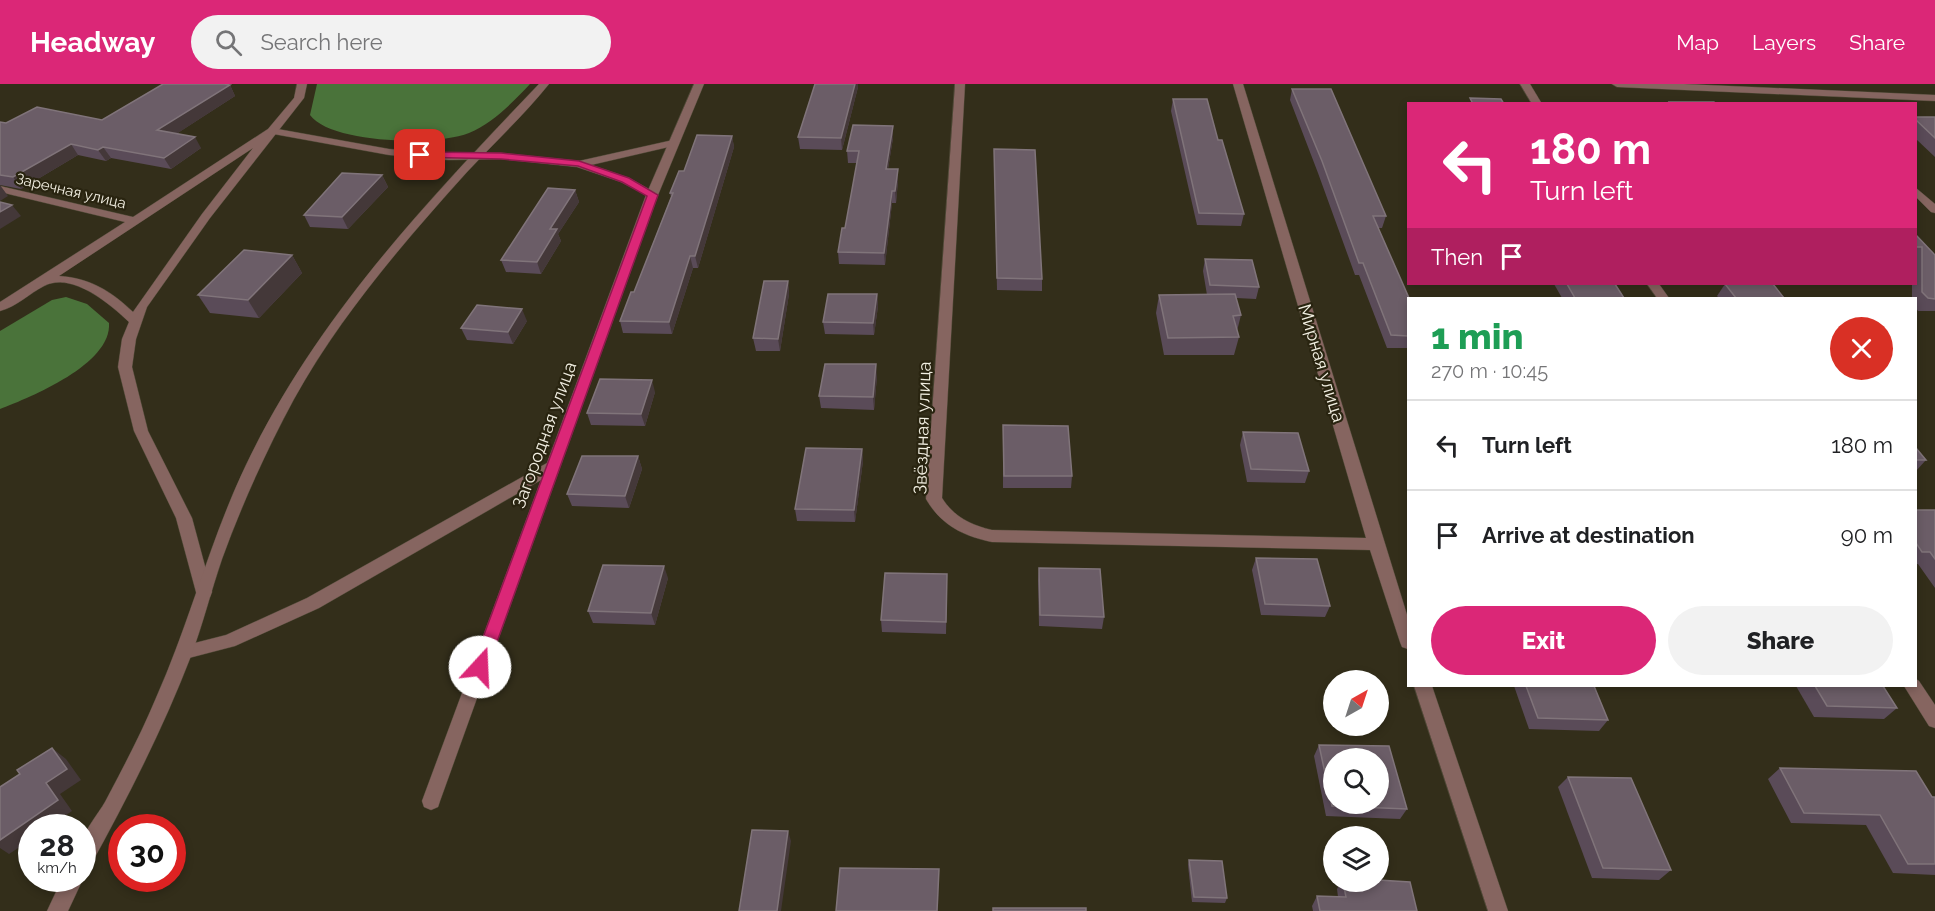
<!DOCTYPE html>
<html lang="en">
<head>
<meta charset="utf-8">
<style>
	:root { --surface:#fff; --page:#f2f2f2; --text:#202124; --muted:#757577; --line:#e0e0e0; --accent:#db2777 }
	body { margin:0; font-family:Raleway,sans-serif; background:var(--page); color:var(--text); height:100vh; display:flex; flex-direction:column; font-size:22px; white-space:nowrap }
	* { box-sizing:border-box; margin:0 }
	p { font-size:20px; color:var(--muted) }
	.icon { flex:none; width:33px; height:33px; fill:none; stroke:currentColor; stroke-width:2; stroke-linecap:round; stroke-linejoin:round }
	.map { position:relative; flex:1; overflow:hidden }
	.panel { position:absolute; left:1407px; top:213px; width:510px; height:390px; display:flex; flex-direction:column; background:var(--surface); border-radius:0px; box-shadow:0 3px 9px #0003 }
	.panel>* { flex:none }
	.hud { position:absolute; left:1407px; top:18px; width:510px; height:183px; border-radius:0px; box-shadow:0 3px 9px #0003; background:#db2777; color:#fff; overflow:hidden }
	.needle { width:39px; rotate:39deg }
	.tools { position:absolute; left:1323px; top:586px; display:grid; gap:12px }
	.tools a { display:grid; place-items:center; width:66px; height:66px; border-radius:50%; background:var(--surface); box-shadow:0 3px 9px #0003; font-size:30px }
	.speed { position:absolute; left:18px; top:730px; display:flex; gap:12px; font-size:30px; font-weight:700; text-align:center }
	.speed>* { display:grid; place-content:center; width:78px; height:78px; border-radius:50%; background:var(--surface); box-shadow:0 3px 9px #0003; line-height:1 }
	.speed small { font-size:15px; font-weight:400 }
	.speed .limit { border:9px solid #d22; background:#fff; color:#111 }
	.pin { position:absolute; display:grid; place-items:center; width:51px; height:51px; color:#fff; margin:-26px; border-radius:12px; box-shadow:0 3px 9px #0006 }
	.me { position:absolute; width:66px; margin:-33px; rotate:20deg; stroke-linejoin:round; filter:drop-shadow(0 0 4px #0008) }
	.turn { display:flex; align-items:center; gap:21px; height:126px; padding:0 24px; font-size:27px }
	.turn .icon { width:78px; height:78px; stroke-width:2.5 }
	.turn b { display:block; font-size:42px; line-height:51px }
	.then { display:flex; align-items:center; height:57px; padding:0 24px; background:#0003; gap:12px; font-size:22px }
	.round { display:grid; place-items:center; flex:none; width:63px; height:63px; border-radius:32px; background:var(--page) }
	.overview { display:flex; align-items:center; justify-content:space-between; height:102px; padding:0 24px }
	h1 { font-size:36px; font-weight:800; line-height:45px; color:#1e9e55 }
	.button { display:flex; gap:12px; margin-top:auto; padding:12px 24px }
	.button a { flex:1; height:69px; border-radius:36px; background:var(--accent); color:#fff; font-size:24px; font-weight:800; line-height:69px; text-align:center }
	.button a+a { background:var(--page); color:var(--text) }
	ul { padding:0; list-style:none }
	li { display:flex; align-items:center; gap:18px; height:90px; padding:0 24px; border-top:2px solid var(--line) }
	li div { flex:1 }
	li b { display:block; font-size:22px }
	li em { font-style:normal }
	header { display:flex; align-items:center; gap:36px; box-sizing:border-box; height:84px; padding:0 30px; background:var(--accent); color:#fff }
	header strong { font-size:28px }
	nav { display:flex; gap:33px; margin-inline-start:auto; font-size:21px }
	.search { width:420px; height:54px; background:var(--page); display:flex; align-items:center; gap:15px; box-sizing:border-box; padding:0 21px; border-radius:33px; color:var(--muted); font-size:22px }
	.map>svg:first-child { display:block }
</style>
</head>
<body>
<header>
<strong>Headway</strong>
<div class="search"><svg class="icon" aria-label="search" viewBox="0 0 24 24"><circle cx="10" cy="10" r="6"/><path d="M15 15l6 6"/></svg>Search here</div>
<nav><a>Map</a><a>Layers</a><a>Share</a></nav>
</header>
<div class="map">
<svg width="1935" height="827" viewBox="0 0 1935 827">
	<rect width="100%" height="100%" fill="#332e1a"/>
	<g fill="#4a733a">
		<path d="M 317,0 L 530,0 C 512,19 493,39 469,49 C 438,62 331,60 310,31 Z"/>
		<path d="M 66,213 L 87,220 L 109,239 C 112,280 31,313 0,325 L 0,247 L 52,216 Z"/>
	</g>
	<g fill="none" stroke-linecap="round" stroke-linejoin="round">
		<defs>
			<path id="service" d="M 272,44 L 389,65 L 448,70 L 501,69 L 579,77 L 673,56 L 678,59 L 673,62 L 591,81 L 629,94 L 656,109 L 656,113 L 652,114 L 621,98 L 577,83 L 501,75 L 448,76 L 389,71 L 268,49 L 267,47 Z"/>
			<g id="minor">
				<path d="M 297,0 L 307,0 L 304,14 L 210,134 L 147,223 L 136,255 L 132,283 L 148,347 L 192,434 L 212,508 L 210,513 L 204,514 L 198,513 L 196,508 L 176,434 L 134,347 L 118,283 L 122,255 L 129,238 C 111,221 72,187 44,202 C 30,209 16,223 0,227 L 0,218 L 125,138 L 0,108 L 0,102 L 133,133 L 268,45 L 294,14 ZM 253,64 L 202,130 L 133,228 C 111,207 90,194 59,192 Z"/>
				<path d="M 694,0 L 704,0 L 658,111 L 440,717 L 438,723 L 431,726 L 424,723 L 422,717 L 541,396 L 319,524 L 235,562 L 185,575 L 179,573 L 177,568 L 179,563 L 226,551 L 307,514 L 547,379 L 646,111 Z"/>
				<path d="M 955,0 L 965,0 L 942,414 C 954,433 971,441 992,446 L 1366,454 L 1233,0 L 1243,0 L 1408,534 L 1408,565 L 1402,563 L 1400,558 L 1370,466 L 992,458 C 963,452 941,441 926,415 Z"/>
				<path d="M 1520,0 L 1530,0 L 1542,20 L 1532,20 Z"/>
				<path d="M 1612,0 L 1684,0 L 1935,11 L 1935,17 L 1617,3 Z"/>
				<path d="M 1916,104 L 1935,120 L 1935,129 L 1931,128 L 1916,113 Z"/>
				<path d="M 1647,200 L 1659,200 L 1669,214 L 1657,214 Z"/>
				<path d="M 1916,595 L 1919,597 L 1935,621 L 1935,644 L 1929,642 L 1904,602 L 1916,602 Z"/>
				<path d="M 1414,602 L 1432,602 L 1508,827 L 1488,827 Z"/>
			</g>
			<g id="tertiary">
				<path d="M 539,0 L 549,0 C 524,31 494,59 467,88 C 404,158 340,232 294,315 C 266,367 242,420 222,475 C 211,507 203,540 191,572 C 163,645 127,715 89,784 L 82,786 C 82,778 81,767 82,758 C 85,745 98,730 105,718 C 123,684 141,650 156,614 C 190,538 210,456 246,381 C 316,234 428,116 539,0 Z"/>
				<path d="M 82,794 L 83,795 L 68,827 L 47,827 L 62,795 Z"/>
			</g>
		</defs>
		<use href="#service" stroke="#4e4936" stroke-width="1"/>
		<use href="#minor" stroke="#4e4936" stroke-width="1"/>
		<use href="#tertiary" stroke="#4e4936" stroke-width="1"/>
		<use href="#service" fill="#866560" fill-rule="evenodd"/>
		<use href="#minor" fill="#866560" fill-rule="evenodd"/>
		<use href="#tertiary" fill="#866560" fill-rule="evenodd"/>
	</g>
	<g fill="#5a4b58">
		<path d="M 815,0 L 858,0 L 858,3 L 842,66 L 800,65 L 798,53 Z"/>
		<path d="M 230,1 L 235,12 L 176,50 L 201,64 L 171,85 L 111,74 L 106,77 L 78,71 L 21,105 L 0,101 L 0,38 L 6,39 L 102,36 Z"/>
		<path d="M 1292,5 L 1386,132 L 1382,144 L 1378,144 L 1408,214 L 1408,264 L 1387,264 L 1359,191 L 1355,191 L 1318,89 L 1290,16 Z"/>
		<path d="M 1173,15 L 1218,56 L 1244,130 L 1241,142 L 1197,141 L 1171,27 Z"/>
		<path d="M 1916,33 L 1935,33 L 1935,73 L 1916,55 Z"/>
		<path d="M 893,42 L 893,54 L 888,85 L 898,85 L 898,97 L 896,119 L 892,119 L 885,181 L 839,180 L 838,168 L 845,144 L 857,79 L 848,79 L 847,67 Z"/>
		<path d="M 732,52 L 734,63 L 698,184 L 693,184 L 672,250 L 623,249 L 620,237 L 634,208 L 671,113 L 670,109 L 684,87 Z"/>
		<path d="M 994,65 L 1042,195 L 1042,207 L 997,206 Z"/>
		<path d="M 382,91 L 388,103 L 348,145 L 310,143 L 304,131 Z"/>
		<path d="M 575,106 L 579,118 L 558,150 L 561,157 L 541,190 L 506,188 L 501,176 Z"/>
		<path d="M 1916,151 L 1935,171 L 1935,227 L 1918,227 L 1916,224 L 1916,214 L 1912,214 L 1912,200 L 1916,200 Z"/>
		<path d="M 292,171 L 302,189 L 259,234 L 210,229 L 198,211 Z"/>
		<path d="M 1205,175 L 1259,203 L 1256,215 L 1236,214 L 1241,231 L 1237,247 L 1239,253 L 1234,271 L 1164,271 L 1156,229 L 1159,211 L 1207,211 L 1203,187 Z"/>
		<path d="M 788,197 L 789,210 L 780,267 L 756,267 L 753,254 Z"/>
		<path d="M 1554,200 L 1615,200 L 1624,214 L 1562,214 Z"/>
		<path d="M 1725,200 L 1784,214 L 1719,214 L 1717,212 Z"/>
		<path d="M 877,210 L 878,222 L 874,251 L 825,250 L 823,238 Z"/>
		<path d="M 527,237 L 513,260 L 467,256 L 461,244 Z"/>
		<path d="M 877,292 L 874,326 L 821,324 L 819,312 Z"/>
		<path d="M 655,308 L 645,342 L 591,341 L 587,329 Z"/>
		<path d="M 1003,341 L 1072,392 L 1071,404 L 1003,404 Z"/>
		<path d="M 1243,348 L 1309,387 L 1305,399 L 1247,398 L 1240,361 Z"/>
		<path d="M 1916,364 L 1926,376 L 1916,387 Z"/>
		<path d="M 862,365 L 863,377 L 855,438 L 797,437 L 795,425 Z"/>
		<path d="M 638,372 L 642,385 L 629,424 L 572,422 L 567,410 Z"/>
		<path d="M 1916,426 L 1935,426 L 1935,504 L 1918,480 L 1916,480 Z"/>
		<path d="M 1256,474 L 1330,522 L 1325,533 L 1261,531 L 1252,486 Z"/>
		<path d="M 1039,484 L 1104,533 L 1102,545 L 1039,542 L 1038,496 Z"/>
		<path d="M 668,494 L 655,541 L 593,539 L 588,527 Z"/>
		<path d="M 947,502 L 946,550 L 882,548 L 881,536 Z"/>
		<path d="M 1514,602 L 1594,602 L 1608,636 L 1599,647 L 1529,645 Z"/>
		<path d="M 1796,602 L 1883,602 L 1897,624 L 1884,635 L 1814,633 Z"/>
		<path d="M 1319,661 L 1407,725 L 1400,735 L 1326,732 L 1314,672 Z"/>
		<path d="M 1780,684 L 1935,713 L 1935,791 L 1893,789 L 1866,741 L 1791,739 L 1768,695 Z"/>
		<path d="M 1568,693 L 1671,786 L 1659,796 L 1592,794 L 1558,703 Z"/>
		<path d="M 1189,776 L 1227,814 L 1225,819 L 1192,818 L 1188,781 Z"/>
		<path d="M 1341,798 L 1378,798 L 1417,827 L 1313,827 L 1312,822 L 1317,812 L 1338,813 L 1337,805 Z"/>
	</g>
	<g fill="#443839">
		<path d="M 855,0 L 858,0 L 858,3 L 842,66 L 841,54 Z"/>
		<path d="M 230,1 L 235,12 L 164,58 L 157,46 Z"/>
		<path d="M 893,42 L 893,54 L 886,97 L 886,85 Z"/>
		<path d="M 732,52 L 734,63 L 698,184 L 695,172 Z"/>
		<path d="M 195,53 L 201,64 L 171,85 L 164,74 Z"/>
		<path d="M 71,60 L 78,71 L 21,105 L 13,93 Z"/>
		<path d="M 103,63 L 111,74 L 106,77 L 98,66 Z"/>
		<path d="M 898,85 L 898,97 L 896,119 L 895,107 Z"/>
		<path d="M 382,91 L 388,103 L 348,145 L 342,133 Z"/>
		<path d="M 0,101 L 8,112 L 0,117 Z"/>
		<path d="M 575,106 L 579,118 L 558,150 L 561,157 L 541,190 L 537,178 L 550,145 Z"/>
		<path d="M 892,107 L 892,119 L 885,181 L 884,169 Z"/>
		<path d="M 12,121 L 21,132 L 0,145 L 0,128 Z"/>
		<path d="M 292,171 L 302,189 L 259,234 L 248,216 Z"/>
		<path d="M 690,172 L 693,184 L 672,250 L 669,238 Z"/>
		<path d="M 788,197 L 789,210 L 780,267 L 778,255 Z"/>
		<path d="M 877,210 L 878,222 L 874,251 L 873,239 Z"/>
		<path d="M 522,225 L 527,237 L 513,260 L 508,248 Z"/>
		<path d="M 876,280 L 877,292 L 874,326 L 873,313 Z"/>
		<path d="M 652,296 L 655,308 L 645,342 L 641,330 Z"/>
		<path d="M 862,365 L 863,377 L 855,438 L 854,426 Z"/>
		<path d="M 638,372 L 642,385 L 629,424 L 625,412 Z"/>
		<path d="M 664,482 L 668,494 L 655,541 L 651,529 Z"/>
		<path d="M 52,664 L 66,675 L 81,696 L 60,710 L 72,727 L 47,744 L 32,744 L 32,755 L 9,770 L 0,764 L 0,756 L 46,699 Z"/>
		<path d="M 788,747 L 791,757 L 781,827 L 777,827 Z"/>
		<path d="M 939,785 L 938,827 L 937,827 Z"/>
	</g>
	<g fill="#6b5d67" stroke="#80747a" stroke-width="1.5" fill-rule="evenodd">
		<path d="M 163,0 L 224,0 L 230,1 L 157,46 L 195,53 L 164,74 L 103,63 L 98,66 L 71,60 L 13,93 L 0,91 L 0,38 L 6,39 L 37,23 L 102,36 Z"/>
		<path d="M 815,0 L 855,0 L 841,54 L 798,53 Z"/>
		<path d="M 1292,5 L 1331,5 L 1386,132 L 1373,132 L 1409,214 L 1408,252 L 1391,251 L 1363,179 L 1359,179 L 1322,77 Z"/>
		<path d="M 1470,14 L 1501,15 L 1504,20 L 1473,20 Z"/>
		<path d="M 1173,15 L 1207,15 L 1218,56 L 1222,56 L 1244,130 L 1199,129 Z"/>
		<path d="M 1669,18 L 1714,18 L 1715,20 L 1670,20 Z"/>
		<path d="M 1916,33 L 1935,33 L 1935,54 L 1916,36 Z"/>
		<path d="M 853,41 L 893,42 L 886,85 L 898,85 L 895,107 L 892,107 L 884,169 L 838,168 L 842,144 L 845,144 L 859,67 L 847,67 Z"/>
		<path d="M 697,51 L 732,52 L 695,172 L 690,172 L 669,238 L 620,237 L 631,208 L 634,208 L 673,109 L 670,109 L 679,87 L 684,87 Z"/>
		<path d="M 994,65 L 1035,66 L 1042,195 L 997,194 Z"/>
		<path d="M 342,89 L 382,91 L 342,133 L 304,131 Z"/>
		<path d="M 548,104 L 575,106 L 550,145 L 557,145 L 537,178 L 501,176 Z"/>
		<path d="M 0,118 L 12,121 L 0,128 Z"/>
		<path d="M 1916,151 L 1935,171 L 1935,215 L 1928,214 L 1922,208 L 1922,163 L 1916,163 Z"/>
		<path d="M 244,166 L 292,171 L 248,216 L 198,211 Z"/>
		<path d="M 1205,175 L 1252,176 L 1259,203 L 1210,201 Z"/>
		<path d="M 764,197 L 788,197 L 778,255 L 753,254 Z"/>
		<path d="M 1567,200 L 1615,200 L 1624,214 L 1575,214 Z"/>
		<path d="M 1725,200 L 1773,200 L 1784,214 L 1736,214 Z"/>
		<path d="M 828,210 L 877,210 L 873,239 L 823,238 Z"/>
		<path d="M 1235,210 L 1241,231 L 1233,232 L 1239,253 L 1168,254 L 1159,211 Z"/>
		<path d="M 477,221 L 522,225 L 508,248 L 461,244 Z"/>
		<path d="M 825,280 L 876,280 L 873,313 L 819,312 Z"/>
		<path d="M 600,295 L 652,296 L 641,330 L 587,329 Z"/>
		<path d="M 1003,341 L 1068,342 L 1072,392 L 1004,392 Z"/>
		<path d="M 1243,348 L 1298,349 L 1309,387 L 1251,385 Z"/>
		<path d="M 806,364 L 862,365 L 854,426 L 795,425 Z"/>
		<path d="M 1916,364 L 1926,376 L 1916,376 Z"/>
		<path d="M 582,372 L 638,372 L 625,412 L 567,410 Z"/>
		<path d="M 1916,426 L 1935,426 L 1935,475 L 1930,468 L 1922,468 L 1916,459 Z"/>
		<path d="M 1256,474 L 1317,475 L 1330,522 L 1265,520 Z"/>
		<path d="M 603,481 L 664,482 L 651,529 L 588,527 Z"/>
		<path d="M 1039,484 L 1100,485 L 1104,533 L 1040,531 Z"/>
		<path d="M 885,489 L 947,490 L 946,538 L 881,536 Z"/>
		<path d="M 1526,602 L 1594,602 L 1608,636 L 1538,634 Z"/>
		<path d="M 1815,602 L 1883,602 L 1897,624 L 1827,622 Z"/>
		<path d="M 1319,661 L 1389,662 L 1407,725 L 1332,722 ZM 1334,675 L 1378,675 L 1378,720 L 1334,720 Z"/>
		<path d="M 52,664 L 67,685 L 46,699 L 58,716 L 0,756 L 0,703 L 20,690 L 17,686 Z"/>
		<path d="M 1780,684 L 1916,687 L 1932,713 L 1935,713 L 1935,780 L 1908,780 L 1880,731 L 1804,729 Z"/>
		<path d="M 1568,693 L 1631,694 L 1671,786 L 1603,784 Z"/>
		<path d="M 752,746 L 788,747 L 777,827 L 739,827 Z"/>
		<path d="M 1189,776 L 1222,777 L 1227,814 L 1194,813 Z"/>
		<path d="M 840,784 L 939,785 L 937,827 L 836,827 Z"/>
		<path d="M 1378,796 L 1410,798 L 1417,827 L 1320,827 L 1317,812 L 1346,813 L 1343,798 L 1378,798 Z"/>
		<rect x="993" y="824" width="93" height="3"/>
	</g>
	<path fill="#db2777" stroke="#8e194d" stroke-width="1.5" d="M 420,68 L 501,69 L 579,77 L 629,94 L 658,111 L 488,583 L 486,588 L 480,590 L 475,588 L 472,583 L 647,112 L 622,98 L 578,82 L 501,75 L 417,73 L 416,71 Z"/>
	<g text-anchor="middle" dominant-baseline="central" stroke-width="4.5" stroke-linejoin="round" paint-order="stroke">
		<g font-size="15" fill="#f2efe2" stroke="#292410">
			<text transform="translate(71 107) rotate(13)">Заречная улица</text>
		</g>
		<g font-size="18" fill="#f2efe2" stroke="#292410">
			<text transform="translate(1322 279) rotate(73)">Мирная улица</text>
			<text transform="translate(922 344) rotate(-88)">Звёздная улица</text>
			<text transform="translate(544 351) rotate(-70)">Загородная улица</text>
		</g>
	</g>
</svg>
<div class="tools">
<a><svg class="needle" viewBox="-14 -14 28 28"><path d="M0-13l5 13h-10z" fill="#e53935"/><path d="M0 13l5-13h-10z" fill="#757577"/></svg></a>
<a><svg class="icon" aria-label="search" viewBox="0 0 24 24"><circle cx="10" cy="10" r="6"/><path d="M15 15l6 6"/></svg></a>
<a><svg class="icon" aria-label="layers" viewBox="0 0 24 24"><path d="M12 4l9 5-9 5-9-5zM3 14l9 5 9-5"/></svg></a>
</div>
<div class="speed"><div>28<small>km/h</small></div><div class="limit">30</div></div>
<div class="pin" style="left:420px;top:71px;background:#d93025"><svg class="icon" aria-label="arrive" viewBox="0 0 24 24"><path d="M6 21V4h12l-3 4 3 4H6"/></svg></div>
<svg class="me" style="left:480px;top:583px" viewBox="-20 -20 40 40"><circle r="19" fill="#fff"/><path d="M0-13L10 11 0 6-10 11z" fill="#db2777"/></svg>
<div class="hud">
<div class="turn"><svg class="icon" aria-label="left" viewBox="0 0 24 24"><path d="M17 20v-9H6M10 6l-5 5 5 5"/></svg><div><b>180 m</b>Turn left</div></div>
<div class="then">Then<svg class="icon" aria-label="arrive" viewBox="0 0 24 24"><path d="M6 21V4h12l-3 4 3 4H6"/></svg></div>
</div>
<section class="panel">
<div class="overview"><div><h1>1 min</h1><p>270 m · 10:45</p></div><a class="round" style="background:#d93025;color:#fff"><svg class="icon" aria-label="close" viewBox="0 0 24 24"><path d="M6 6l12 12M18 6L6 18"/></svg></a></div>
<ul>
<li><svg class="icon" aria-label="left" viewBox="0 0 24 24"><path d="M17 20v-9H6M10 6l-5 5 5 5"/></svg><div><b>Turn left</b></div><em>180 m</em></li>
<li><svg class="icon" aria-label="arrive" viewBox="0 0 24 24"><path d="M6 21V4h12l-3 4 3 4H6"/></svg><div><b>Arrive at destination</b></div><em>90 m</em></li>
</ul>
<div class="button"><a>Exit</a><a>Share</a></div>
</section>
</div>
</body>
</html>
